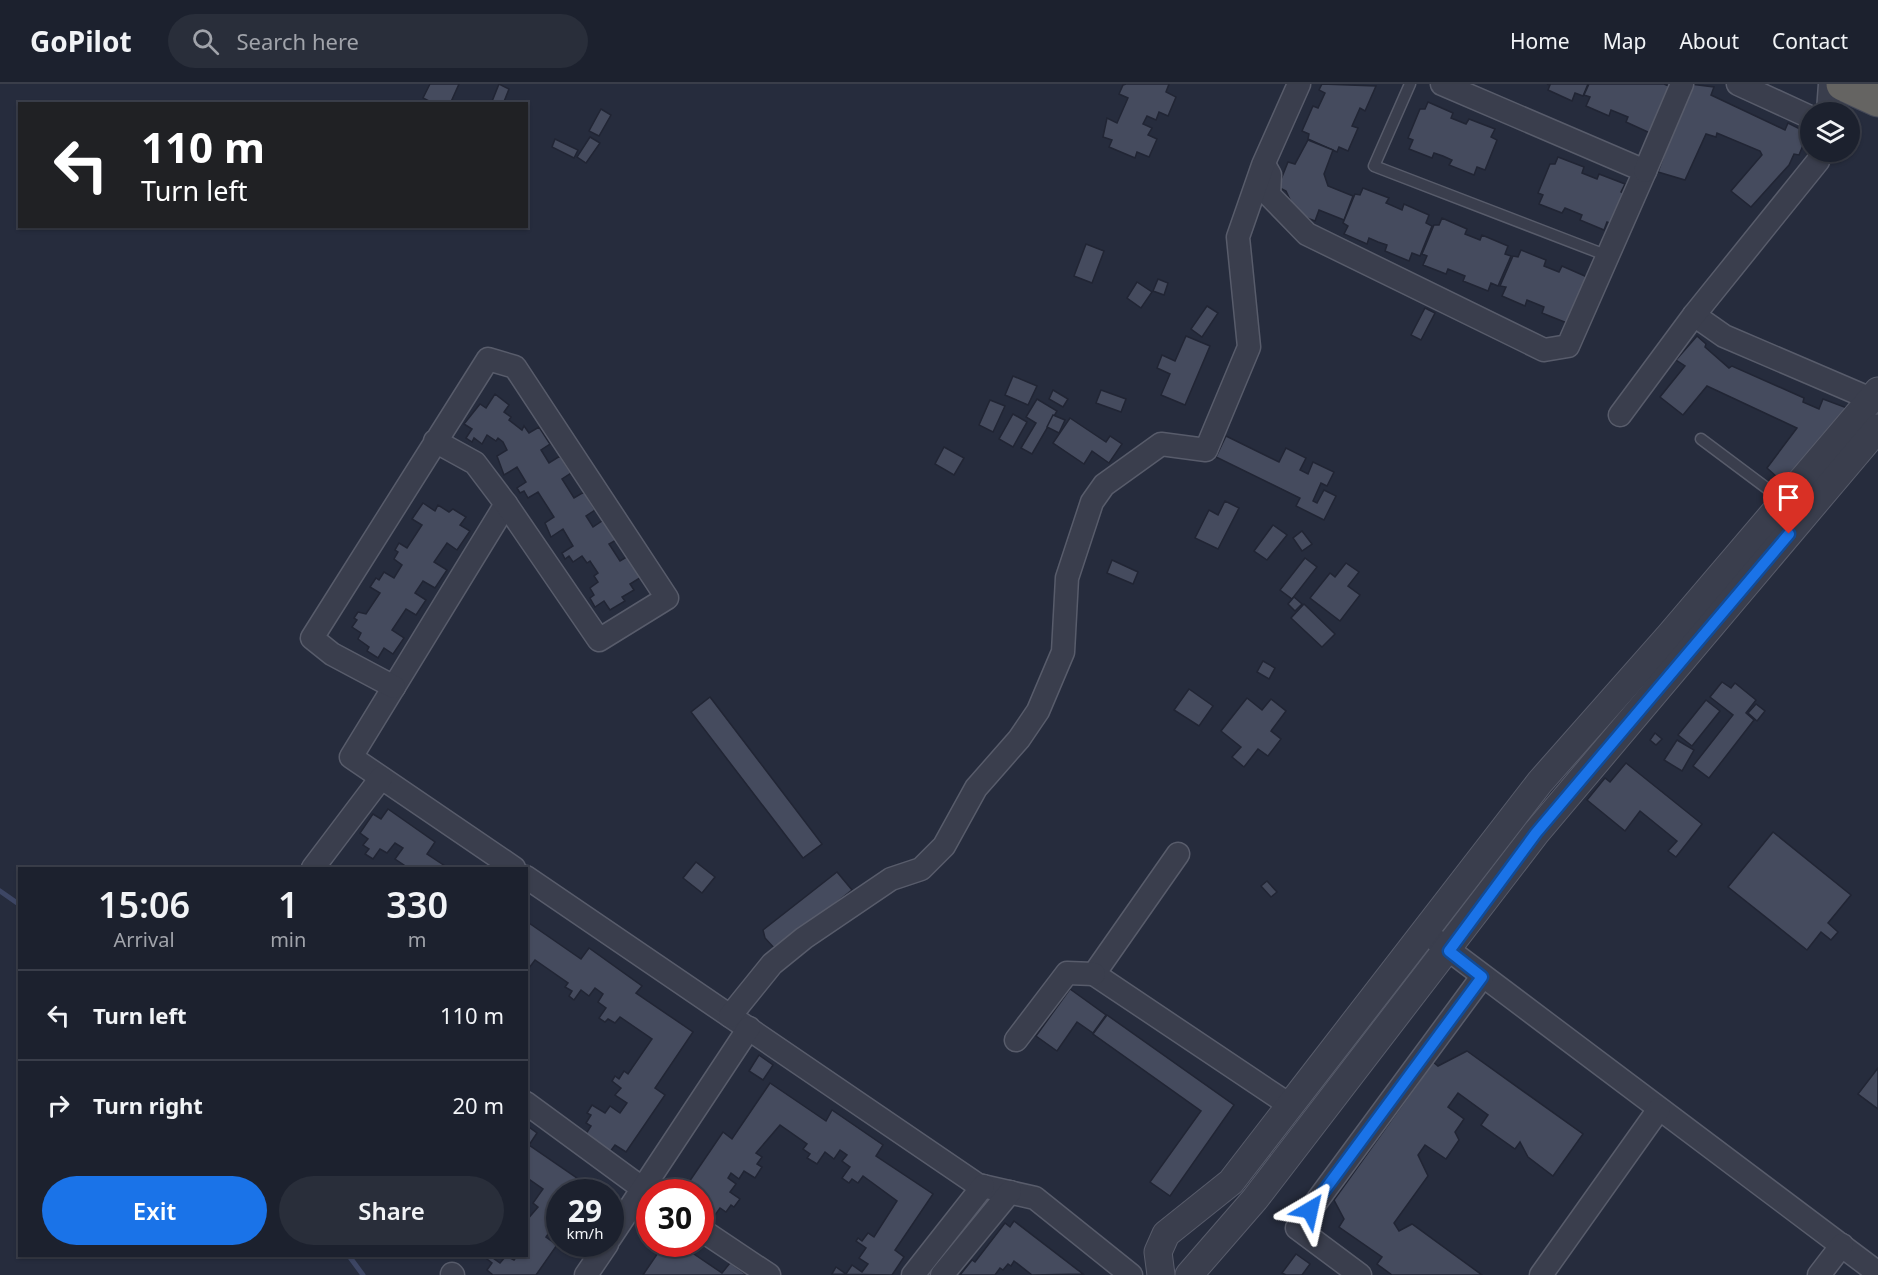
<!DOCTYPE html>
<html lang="en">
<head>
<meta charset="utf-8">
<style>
	:root { --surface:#1c212e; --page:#292e3a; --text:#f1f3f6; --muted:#a0a3aa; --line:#3a3e4a; --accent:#1a73e8 }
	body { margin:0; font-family:"Noto Sans",sans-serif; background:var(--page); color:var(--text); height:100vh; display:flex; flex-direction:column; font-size:22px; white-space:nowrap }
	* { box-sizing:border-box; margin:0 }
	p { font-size:20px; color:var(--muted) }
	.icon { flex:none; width:33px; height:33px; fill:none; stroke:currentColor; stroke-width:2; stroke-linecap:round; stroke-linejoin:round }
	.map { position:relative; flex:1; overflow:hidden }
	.sheet { position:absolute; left:18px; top:783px; width:510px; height:390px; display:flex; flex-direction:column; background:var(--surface); border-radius:0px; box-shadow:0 2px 4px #0004,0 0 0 2px var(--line) }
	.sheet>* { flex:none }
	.guide { position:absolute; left:18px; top:18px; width:510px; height:126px; border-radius:0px; box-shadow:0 2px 4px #0004,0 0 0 2px var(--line); background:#202124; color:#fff; overflow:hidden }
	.buttons { position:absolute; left:1800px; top:18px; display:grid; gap:12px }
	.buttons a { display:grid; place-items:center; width:60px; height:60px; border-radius:50%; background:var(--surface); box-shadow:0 2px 4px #0004,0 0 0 2px var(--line); font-size:30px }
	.speed { position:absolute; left:546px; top:1095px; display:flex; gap:12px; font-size:30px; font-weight:700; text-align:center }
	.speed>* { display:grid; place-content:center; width:78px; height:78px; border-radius:50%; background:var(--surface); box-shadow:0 2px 4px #0004,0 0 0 2px var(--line); line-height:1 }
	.speed small { font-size:15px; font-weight:400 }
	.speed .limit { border:9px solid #d22; background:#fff; color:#111 }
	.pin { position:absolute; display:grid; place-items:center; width:51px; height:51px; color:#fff; margin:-62px -26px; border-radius:50% 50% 50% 0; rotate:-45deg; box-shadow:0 0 6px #0007 }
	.pin .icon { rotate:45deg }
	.me { position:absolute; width:66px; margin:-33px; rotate:36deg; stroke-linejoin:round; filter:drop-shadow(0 0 4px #0008) }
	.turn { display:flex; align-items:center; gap:21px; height:126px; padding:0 24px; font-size:27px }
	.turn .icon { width:78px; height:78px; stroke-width:2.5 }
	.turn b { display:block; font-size:42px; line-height:51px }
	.eta { display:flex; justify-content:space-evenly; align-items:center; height:102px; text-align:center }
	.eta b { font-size:36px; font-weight:600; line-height:42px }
	.cta { display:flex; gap:12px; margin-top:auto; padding:12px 24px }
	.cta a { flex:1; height:69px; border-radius:36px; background:var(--accent); color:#fff; font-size:24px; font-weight:600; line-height:69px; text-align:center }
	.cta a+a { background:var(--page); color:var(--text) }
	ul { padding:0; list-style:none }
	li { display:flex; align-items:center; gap:18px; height:90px; padding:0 24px; border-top:2px solid var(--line) }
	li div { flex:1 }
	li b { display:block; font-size:22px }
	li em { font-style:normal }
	header { display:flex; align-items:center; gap:36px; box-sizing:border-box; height:84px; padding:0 30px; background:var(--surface); border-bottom:2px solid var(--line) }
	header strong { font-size:28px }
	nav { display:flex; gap:33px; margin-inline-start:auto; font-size:21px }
	.search { width:420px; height:54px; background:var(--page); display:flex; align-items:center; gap:15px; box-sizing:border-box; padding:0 21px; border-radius:33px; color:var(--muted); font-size:22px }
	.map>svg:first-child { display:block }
</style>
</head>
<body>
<header>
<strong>GoPilot</strong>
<div class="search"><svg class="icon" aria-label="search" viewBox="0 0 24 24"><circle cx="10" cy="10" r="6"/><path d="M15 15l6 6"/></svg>Search here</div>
<nav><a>Home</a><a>Map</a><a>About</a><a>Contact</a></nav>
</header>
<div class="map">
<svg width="1878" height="1191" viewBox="0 0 1878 1191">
	<rect width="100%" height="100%" fill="#262c3d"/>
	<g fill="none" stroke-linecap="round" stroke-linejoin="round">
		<g stroke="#3d4664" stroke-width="5">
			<path d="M 0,807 L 20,821"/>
			<path d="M 349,1172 L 363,1191"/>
		</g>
	</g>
	<g fill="#454b5e" stroke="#212534" stroke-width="1.5">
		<path d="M 430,0 L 459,0 L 450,20 L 435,20 L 423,14 Z"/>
		<path d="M 499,0 L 509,5 L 503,20 L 491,20 Z"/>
		<path d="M 1126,0 L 1169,0 L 1166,8 L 1176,13 L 1168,32 L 1159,28 L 1156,36 L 1147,32 L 1143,40 L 1152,44 L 1148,51 L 1157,55 L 1149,73 L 1137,68 L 1135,74 L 1109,63 L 1112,56 L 1103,53 L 1107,34 L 1117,39 L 1128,14 L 1119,10 L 1123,1 Z"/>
		<path d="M 1322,0 L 1376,2 L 1365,27 L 1360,24 L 1352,42 L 1358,44 L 1348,67 L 1339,63 L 1337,68 L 1308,55 L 1309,50 L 1302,47 L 1313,22 L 1318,24 L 1325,9 L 1319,6 Z"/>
		<path d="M 1547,0 L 1588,0 L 1583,12 L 1575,9 L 1572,17 L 1548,6 L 1550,1 Z"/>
		<path d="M 1589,0 L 1664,0 L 1671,3 L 1650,49 L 1626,38 L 1628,33 L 1611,26 L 1609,32 L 1586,22 L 1590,13 L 1584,11 Z"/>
		<path d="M 1690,0 L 1714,3 L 1711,11 L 1785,46 L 1788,39 L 1808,49 L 1799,71 L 1794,70 L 1789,81 L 1751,123 L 1731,107 L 1762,71 L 1760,67 L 1717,49 L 1716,53 L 1706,50 L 1685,96 L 1658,88 Z"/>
		<path d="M 1428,18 L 1453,29 L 1451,34 L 1466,40 L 1469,35 L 1495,45 L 1491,53 L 1497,56 L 1485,86 L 1477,83 L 1474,91 L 1449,81 L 1452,76 L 1443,72 L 1434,69 L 1432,74 L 1409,65 L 1413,56 L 1408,54 L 1420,25 L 1425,25 Z"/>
		<path d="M 601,25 L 611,31 L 599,52 L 589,47 Z"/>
		<path d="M 590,53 L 600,59 L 586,79 L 577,73 Z"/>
		<path d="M 555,55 L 578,66 L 574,74 L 552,63 Z"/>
		<path d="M 1308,56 L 1333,66 L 1324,90 L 1328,102 L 1353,112 L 1344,136 L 1319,126 L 1315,137 L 1291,128 L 1293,122 L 1286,107 L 1278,103 L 1288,78 L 1295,80 Z"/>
		<path d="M 1558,73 L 1584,83 L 1582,89 L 1597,95 L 1599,90 L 1625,100 L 1621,108 L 1627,111 L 1615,141 L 1607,138 L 1604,146 L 1580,136 L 1582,131 L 1565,124 L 1562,129 L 1539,120 L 1543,111 L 1538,109 L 1550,80 L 1555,80 Z"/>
		<path d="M 1363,104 L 1389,114 L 1386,119 L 1402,126 L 1404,120 L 1429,131 L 1426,139 L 1432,142 L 1420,172 L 1412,169 L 1409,177 L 1385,167 L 1387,161 L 1378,158 L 1369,154 L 1367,160 L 1344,150 L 1348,142 L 1343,139 L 1355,110 L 1360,111 Z"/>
		<path d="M 1442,134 L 1467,145 L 1465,150 L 1480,156 L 1482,151 L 1508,162 L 1505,170 L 1511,172 L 1498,202 L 1491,199 L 1488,207 L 1463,197 L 1465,192 L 1448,185 L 1446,190 L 1423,181 L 1427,172 L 1422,170 L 1434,141 L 1439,141 Z"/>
		<path d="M 1086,160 L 1104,167 L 1092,199 L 1074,192 Z"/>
		<path d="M 1521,166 L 1546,176 L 1544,182 L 1559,188 L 1562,182 L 1587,193 L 1567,239 L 1542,229 L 1544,223 L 1527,216 L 1525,222 L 1502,212 L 1506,203 L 1500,202 L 1513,172 L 1518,173 Z"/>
		<path d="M 1158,195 L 1168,199 L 1164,211 L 1153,207 Z"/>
		<path d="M 1137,198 L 1152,208 L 1141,224 L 1127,214 Z"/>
		<path d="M 1207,222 L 1218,229 L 1202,253 L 1191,245 Z"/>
		<path d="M 1425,224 L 1435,229 L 1421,256 L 1411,251 Z"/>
		<path d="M 1186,252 L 1210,262 L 1185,321 L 1161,311 L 1170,290 L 1157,284 L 1162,271 L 1175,277 Z"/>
		<path d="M 1697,252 L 1706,260 L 1705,263 L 1729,284 L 1732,282 L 1804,314 L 1803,318 L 1819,325 L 1823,315 L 1847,324 L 1786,401 L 1767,384 L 1797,344 L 1707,302 L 1683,331 L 1660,313 L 1685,282 L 1676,276 Z"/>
		<path d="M 1013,292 L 1037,302 L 1028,321 L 1005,311 Z"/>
		<path d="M 1053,306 L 1068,315 L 1063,323 L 1049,315 Z"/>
		<path d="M 1101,306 L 1126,315 L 1121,328 L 1096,319 Z"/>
		<path d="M 495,310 L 509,321 L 504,328 L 511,333 L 509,336 L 522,346 L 524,342 L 529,349 L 539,343 L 550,360 L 541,366 L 549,379 L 560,372 L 571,389 L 562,395 L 574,414 L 584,408 L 595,426 L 586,432 L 593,443 L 605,435 L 618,455 L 609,460 L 620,477 L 630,471 L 643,492 L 630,500 L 634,506 L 622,513 L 625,517 L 610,526 L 604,517 L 595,523 L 590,514 L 594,511 L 590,504 L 598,498 L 594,492 L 598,489 L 590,477 L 587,479 L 582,472 L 573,478 L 569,472 L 565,475 L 562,469 L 573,462 L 563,445 L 551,453 L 545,439 L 554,433 L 538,408 L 528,414 L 524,407 L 520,409 L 517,404 L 526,398 L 517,383 L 504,391 L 497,372 L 507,366 L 503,358 L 498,354 L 496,357 L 487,351 L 482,360 L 474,354 L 472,358 L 466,354 L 472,345 L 464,340 L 480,320 L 486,324 Z"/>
		<path d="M 1037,315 L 1057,327 L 1032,370 L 1021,364 L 1036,339 L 1026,333 Z"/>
		<path d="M 990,316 L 1005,322 L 993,348 L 979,341 Z"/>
		<path d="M 1013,330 L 1027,338 L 1013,363 L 999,355 Z"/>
		<path d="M 1053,331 L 1065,336 L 1059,349 L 1047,343 Z"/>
		<path d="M 1070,334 L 1106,358 L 1110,352 L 1122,360 L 1109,379 L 1092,367 L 1084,380 L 1053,359 Z"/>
		<path d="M 1226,352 L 1279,378 L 1286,364 L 1306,374 L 1300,386 L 1308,390 L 1313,378 L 1334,388 L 1327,402 L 1321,399 L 1313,417 L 1317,419 L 1324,406 L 1336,412 L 1324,436 L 1296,422 L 1300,414 L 1216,373 Z"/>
		<path d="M 944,363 L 964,374 L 954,391 L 935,380 Z"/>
		<path d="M 1225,417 L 1239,424 L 1218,465 L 1195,454 L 1209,426 L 1218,431 Z"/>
		<path d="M 423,419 L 435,427 L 438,421 L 449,428 L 453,425 L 466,433 L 460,441 L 470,447 L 457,466 L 447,459 L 434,478 L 447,486 L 435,504 L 423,497 L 415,509 L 426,516 L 416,531 L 406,525 L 392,546 L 404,554 L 393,570 L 384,564 L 378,574 L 367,567 L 369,563 L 358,555 L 361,549 L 352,543 L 357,536 L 354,534 L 358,528 L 366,530 L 380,509 L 370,503 L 376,494 L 379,496 L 384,488 L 394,494 L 402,481 L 394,475 L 398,468 L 395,466 L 399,459 L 407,464 L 422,441 L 412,435 Z"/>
		<path d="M 1273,441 L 1287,451 L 1267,476 L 1254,467 Z"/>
		<path d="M 1302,447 L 1312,460 L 1302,467 L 1293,454 Z"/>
		<path d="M 1305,474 L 1317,483 L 1292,515 L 1280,506 Z"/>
		<path d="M 1112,476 L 1138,488 L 1133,500 L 1107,489 Z"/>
		<path d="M 1346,479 L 1359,488 L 1348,502 L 1360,511 L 1340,537 L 1310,514 L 1330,489 L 1335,493 Z"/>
		<path d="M 1294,513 L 1302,520 L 1295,527 L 1288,520 Z"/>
		<path d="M 1304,520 L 1335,550 L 1322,563 L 1291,534 Z"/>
		<path d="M 1263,577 L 1275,584 L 1269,595 L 1257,588 Z"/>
		<path d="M 1722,598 L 1731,604 L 1735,599 L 1756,616 L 1746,629 L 1754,636 L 1709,694 L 1693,682 L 1733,631 L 1710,613 Z"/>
		<path d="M 1189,605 L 1213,622 L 1199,642 L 1174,626 Z"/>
		<path d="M 710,613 L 822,760 L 803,774 L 691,628 Z"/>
		<path d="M 1247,614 L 1262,626 L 1271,615 L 1286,627 L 1271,647 L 1281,655 L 1268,672 L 1258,665 L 1244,683 L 1232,673 L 1241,663 L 1221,647 Z"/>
		<path d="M 1706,616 L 1720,627 L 1692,662 L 1678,651 Z"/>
		<path d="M 1756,620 L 1765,627 L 1757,637 L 1748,629 Z"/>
		<path d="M 1655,649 L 1662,655 L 1656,661 L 1650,656 Z"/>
		<path d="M 1677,656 L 1694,666 L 1682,687 L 1664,676 Z"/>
		<path d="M 1626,679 L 1702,740 L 1676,773 L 1668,767 L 1677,757 L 1640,727 L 1625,747 L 1587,716 L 1605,694 L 1610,698 Z"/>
		<path d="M 388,725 L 435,758 L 427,770 L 448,784 L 401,784 L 404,781 L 395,775 L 403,764 L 395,759 L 387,769 L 380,765 L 373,775 L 365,770 L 369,765 L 363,761 L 368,755 L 360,749 L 373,730 L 381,735 Z"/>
		<path d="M 1773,748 L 1851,811 L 1828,839 L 1838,848 L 1831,856 L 1821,848 L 1807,866 L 1728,803 Z"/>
		<path d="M 696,778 L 715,793 L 702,809 L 683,794 Z"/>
		<path d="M 837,788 L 852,806 L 776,866 L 765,854 L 763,846 Z"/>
		<path d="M 1267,797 L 1277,808 L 1271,813 L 1261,802 Z"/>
		<path d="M 526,837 L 581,875 L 589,864 L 642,902 L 636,909 L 693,948 L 655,1004 L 665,1011 L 626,1068 L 615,1061 L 609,1069 L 584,1053 L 591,1042 L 586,1039 L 591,1031 L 587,1029 L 592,1021 L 605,1029 L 610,1022 L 620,1029 L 627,1019 L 615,1011 L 621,1004 L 612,997 L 615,992 L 619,995 L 624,987 L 628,990 L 652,955 L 620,933 L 615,939 L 608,935 L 605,938 L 599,934 L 606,924 L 598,918 L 603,910 L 595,904 L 589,912 L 581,906 L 574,916 L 569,912 L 572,907 L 565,903 L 568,899 L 535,876 L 526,888 Z"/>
		<path d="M 1070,905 L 1106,931 L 1093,949 L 1077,938 L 1057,967 L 1036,952 Z"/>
		<path d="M 1107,931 L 1234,1021 L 1170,1112 L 1150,1098 L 1201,1027 L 1093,950 Z"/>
		<path d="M 1467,967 L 1583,1050 L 1553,1092 L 1528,1073 L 1520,1058 L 1515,1065 L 1481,1041 L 1488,1031 L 1458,1009 L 1448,1023 L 1464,1035 L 1455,1048 L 1459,1056 L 1446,1075 L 1425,1061 L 1418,1071 L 1428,1092 L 1394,1139 L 1399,1147 L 1412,1140 L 1482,1191 L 1392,1191 L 1377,1180 L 1382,1173 L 1339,1143 L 1344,1135 L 1334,1116 L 1433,978 L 1438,982 Z"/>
		<path d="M 759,971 L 773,981 L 763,996 L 749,987 Z"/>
		<path d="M 1878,984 L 1878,1025 L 1858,1010 Z"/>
		<path d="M 770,999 L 826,1037 L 832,1026 L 883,1061 L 876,1072 L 933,1110 L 895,1166 L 904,1173 L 892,1191 L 832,1190 L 836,1183 L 846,1190 L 852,1181 L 862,1188 L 868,1180 L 859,1174 L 866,1164 L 856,1157 L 858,1154 L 862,1157 L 868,1149 L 874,1153 L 897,1117 L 863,1092 L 858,1099 L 852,1095 L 849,1099 L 842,1094 L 850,1083 L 842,1077 L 847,1071 L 840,1066 L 834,1075 L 825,1068 L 817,1080 L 807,1074 L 810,1070 L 803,1065 L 807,1060 L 780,1041 L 756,1069 L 762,1073 L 757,1080 L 762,1083 L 755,1094 L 744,1087 L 739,1095 L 731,1089 L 728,1094 L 736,1100 L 730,1108 L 740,1115 L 734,1123 L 731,1121 L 726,1128 L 720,1124 L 715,1131 L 700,1121 L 700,1108 L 687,1101 L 723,1048 L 732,1055 Z"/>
		<path d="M 526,1041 L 537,1049 L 529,1061 L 584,1099 L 577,1108 L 560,1108 L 560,1133 L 546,1153 L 557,1161 L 536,1191 L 493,1191 L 487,1186 L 492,1179 L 487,1175 L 490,1172 L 500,1179 L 506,1172 L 514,1176 L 517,1172 L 526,1172 L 526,1137 L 538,1123 L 533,1119 L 543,1105 L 526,1093 Z"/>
		<path d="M 1014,1137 L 1083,1190 L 1032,1191 L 1014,1177 L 1011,1182 L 1008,1180 L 1003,1186 L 1000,1184 L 995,1191 L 960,1191 L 972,1176 L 975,1178 L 1005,1139 L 1010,1143 Z"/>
		<path d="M 664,1160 L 679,1160 L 722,1189 L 730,1179 L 747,1191 L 643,1191 Z"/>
		<path d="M 1296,1170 L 1310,1180 L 1302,1191 L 1286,1191 L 1282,1189 Z"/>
	</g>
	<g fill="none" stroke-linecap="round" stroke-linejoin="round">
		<defs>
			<g id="service">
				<path d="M 1410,0 L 1374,82 L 1608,172"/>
				<path d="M 1701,355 L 1784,417"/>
			</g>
			<g id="minor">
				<path d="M 1738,0 L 1810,33"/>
				<path d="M 1828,28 L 1830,0"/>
				<path d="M 1266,84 L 1270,91 L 1269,111 L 1307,150 L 1544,266 L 1568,262 L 1645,87 L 1442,0"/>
				<path d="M 1645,87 L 1682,0"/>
				<path d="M 1694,231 L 1724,252 L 1871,315"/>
				<path d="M 1620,331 L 1694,231 L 1818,77 L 1821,68"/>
				<path d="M 506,420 L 351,673 L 514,784"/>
				<path d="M 394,603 L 332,570 L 312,554 L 488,275 L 515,283 L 667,514 L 599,556 L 506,420 L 475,379 L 435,357"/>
				<path d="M 1178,770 L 1094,890 L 1291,1022"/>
				<path d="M 313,784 L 381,694"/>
				<path d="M 526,793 L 978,1101 L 1035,1114 L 1131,1191"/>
				<path d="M 1433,854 L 1878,1189"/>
				<path d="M 730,932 L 772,880 L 804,854 L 891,795 L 921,785 L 944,762 L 976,704 L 1019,655 L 1038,627 L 1063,568 L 1067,494 L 1092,418 L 1104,401 L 1161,360 L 1206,366 L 1249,263 L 1238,153 L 1263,81 L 1299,0"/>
				<path d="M 1016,956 L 1067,889 L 1094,890"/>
				<path d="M 526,1019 L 650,1110"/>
				<path d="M 700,1145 L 769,1191"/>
				<path d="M 610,1154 L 749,944"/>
				<path d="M 452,1190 L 453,1191"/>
				<path d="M 586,1191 L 607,1160"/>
				<path d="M 913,1191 L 983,1102"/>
				<path d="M 942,1191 L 1010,1108"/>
				<path d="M 1360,1191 L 1297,1144 L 1482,893"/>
				<path d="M 1541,1191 L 1659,1025"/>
				<path d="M 1819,1191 L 1842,1161"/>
			</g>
			<g id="tertiary">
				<path d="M 1161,1191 L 1158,1168 L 1166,1150 L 1231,1098 L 1540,698 L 1669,552 L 1878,307"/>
				<path d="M 1189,1191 L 1255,1115 L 1536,749 L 1878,344"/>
			</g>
			<path id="trunk" d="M 1843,0 L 1878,16"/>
		</defs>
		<use href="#service" stroke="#585c6b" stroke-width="13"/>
		<use href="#minor" stroke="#585c6b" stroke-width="25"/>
		<use href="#tertiary" stroke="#585c6b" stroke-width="29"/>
		<use href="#trunk" stroke="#454958" stroke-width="35"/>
		<use href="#service" stroke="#3a3e4d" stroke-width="10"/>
		<use href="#minor" stroke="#3a3e4d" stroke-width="22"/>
		<use href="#tertiary" stroke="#3a3e4d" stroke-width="27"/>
		<use href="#trunk" stroke="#656462" stroke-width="33"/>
	</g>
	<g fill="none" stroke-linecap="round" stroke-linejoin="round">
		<defs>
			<path id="route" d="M 1310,1126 L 1482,893 L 1449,867 L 1536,749 L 1789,450"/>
		</defs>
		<use href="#route" stroke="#114b97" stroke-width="15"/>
		<use href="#route" stroke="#1a73e8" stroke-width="10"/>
	</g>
</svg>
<div class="buttons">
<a><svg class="icon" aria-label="layers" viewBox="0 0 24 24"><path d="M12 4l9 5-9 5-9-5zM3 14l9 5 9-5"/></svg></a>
</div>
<div class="speed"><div>29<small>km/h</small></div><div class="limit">30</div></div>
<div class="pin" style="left:1789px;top:450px;background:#d93025"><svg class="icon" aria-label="arrive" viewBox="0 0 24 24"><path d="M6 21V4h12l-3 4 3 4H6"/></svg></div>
<svg class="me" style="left:1310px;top:1126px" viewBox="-20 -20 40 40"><path d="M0-17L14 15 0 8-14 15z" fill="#1a73e8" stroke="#fff" stroke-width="4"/></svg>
<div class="guide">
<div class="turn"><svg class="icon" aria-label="left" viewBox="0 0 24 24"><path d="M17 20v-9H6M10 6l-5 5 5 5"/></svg><div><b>110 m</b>Turn left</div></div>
</div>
<section class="sheet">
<div class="eta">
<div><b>15:06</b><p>Arrival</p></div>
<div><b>1</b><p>min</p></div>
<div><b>330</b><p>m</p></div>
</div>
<ul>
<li><svg class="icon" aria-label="left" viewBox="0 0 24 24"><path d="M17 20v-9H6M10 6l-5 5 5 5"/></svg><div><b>Turn left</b></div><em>110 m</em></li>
<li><svg class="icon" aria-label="right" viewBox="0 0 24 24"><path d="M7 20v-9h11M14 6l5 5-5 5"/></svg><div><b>Turn right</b></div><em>20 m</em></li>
</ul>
<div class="cta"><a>Exit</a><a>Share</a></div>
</section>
</div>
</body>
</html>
